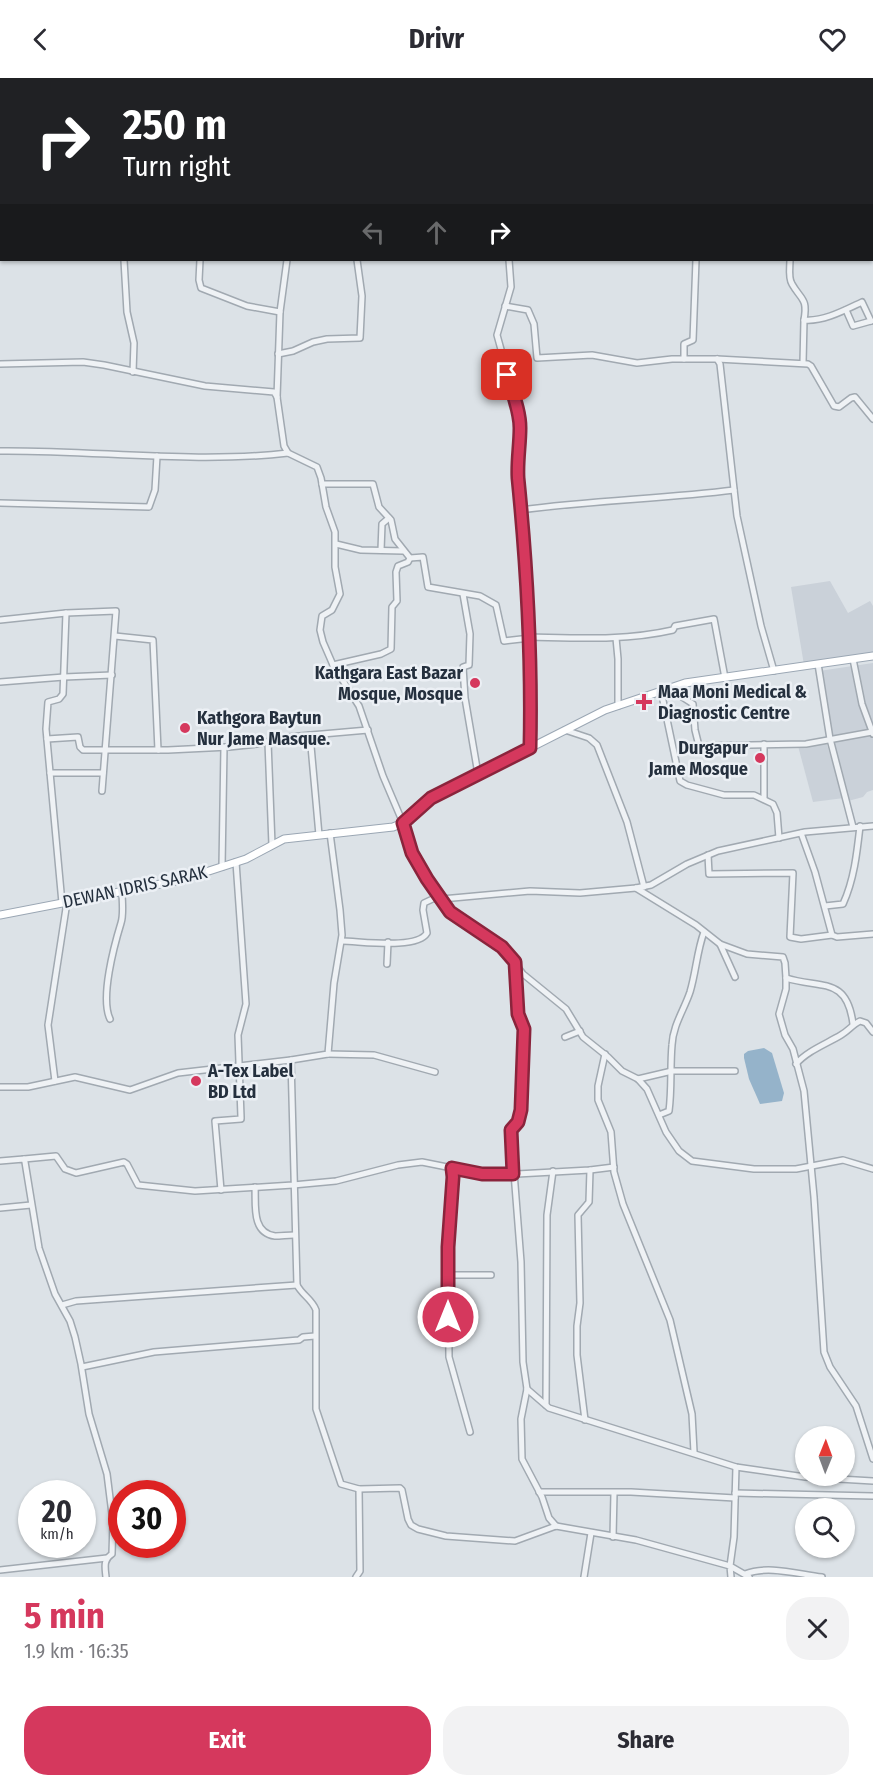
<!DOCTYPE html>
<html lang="en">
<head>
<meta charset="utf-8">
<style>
	:root { --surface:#fff; --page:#f2f2f3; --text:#2b2b33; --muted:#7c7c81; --accent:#d5385d }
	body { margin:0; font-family:"Fira Sans Condensed",sans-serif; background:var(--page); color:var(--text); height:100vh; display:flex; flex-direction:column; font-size:22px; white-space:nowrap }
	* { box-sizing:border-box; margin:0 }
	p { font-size:20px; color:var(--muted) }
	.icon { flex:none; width:33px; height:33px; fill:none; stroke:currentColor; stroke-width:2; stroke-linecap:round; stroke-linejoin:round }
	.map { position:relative; height:1499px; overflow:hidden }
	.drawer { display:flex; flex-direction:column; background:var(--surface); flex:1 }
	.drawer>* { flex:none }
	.top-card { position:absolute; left:0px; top:0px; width:873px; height:183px; box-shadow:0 2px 4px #0004; background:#202124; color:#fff; overflow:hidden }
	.needle { width:39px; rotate:1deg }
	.tools { position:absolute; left:795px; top:1348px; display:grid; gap:12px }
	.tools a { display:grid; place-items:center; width:60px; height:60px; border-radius:50%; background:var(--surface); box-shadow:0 2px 4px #0004; font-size:30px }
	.speed { position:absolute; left:18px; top:1402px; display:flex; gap:12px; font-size:30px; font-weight:700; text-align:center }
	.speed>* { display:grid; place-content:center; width:78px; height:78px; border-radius:50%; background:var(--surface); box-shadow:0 2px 4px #0004; line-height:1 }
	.speed small { font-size:15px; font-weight:400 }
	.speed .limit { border:9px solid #d22; background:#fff; color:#111 }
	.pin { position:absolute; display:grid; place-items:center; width:51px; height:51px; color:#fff; margin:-26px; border-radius:12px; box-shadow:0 3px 9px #0006 }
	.me { position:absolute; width:66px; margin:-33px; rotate:0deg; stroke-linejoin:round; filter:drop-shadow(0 0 4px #0008) }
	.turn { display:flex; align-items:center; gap:21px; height:126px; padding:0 24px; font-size:27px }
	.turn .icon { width:78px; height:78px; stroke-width:2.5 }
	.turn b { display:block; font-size:42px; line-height:51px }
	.lanes { display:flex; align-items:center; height:57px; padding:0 24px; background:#0003; justify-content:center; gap:30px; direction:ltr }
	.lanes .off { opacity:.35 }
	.round { display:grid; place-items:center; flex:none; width:63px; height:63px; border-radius:24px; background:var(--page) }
	.summary { display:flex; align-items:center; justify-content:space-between; height:102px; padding:0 24px }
	h1 { font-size:36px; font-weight:700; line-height:45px; color:var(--accent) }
	.action { display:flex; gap:12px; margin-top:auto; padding:12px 24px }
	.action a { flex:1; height:69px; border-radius:24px; background:var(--accent); color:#fff; font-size:24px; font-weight:700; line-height:69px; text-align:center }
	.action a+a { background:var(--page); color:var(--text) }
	header { display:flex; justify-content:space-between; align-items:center; height:78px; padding:0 24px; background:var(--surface); font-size:27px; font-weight:700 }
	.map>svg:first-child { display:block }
</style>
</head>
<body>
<header><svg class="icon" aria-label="back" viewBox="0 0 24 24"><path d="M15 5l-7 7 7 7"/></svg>Drivr<svg class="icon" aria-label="heart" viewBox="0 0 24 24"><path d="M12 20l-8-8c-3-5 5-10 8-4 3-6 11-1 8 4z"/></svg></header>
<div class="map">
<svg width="873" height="1499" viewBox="0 0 873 1499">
	<rect width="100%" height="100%" fill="#dce2e7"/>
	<g fill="#cad1d9">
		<path d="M 830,503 L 848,535 L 870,523 L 873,528 L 873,578 L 804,587 L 791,509 Z"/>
		<path d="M 873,585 L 873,712 L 867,714 L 863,719 L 848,723 L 831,670 L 819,593 Z"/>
		<path d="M 826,664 L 844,720 L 813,724 L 798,668 Z"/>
	</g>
	<path fill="#95b3ca" d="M 764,970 L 772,975 L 784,1015 L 782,1023 L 760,1026 L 749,1001 L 744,980 L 744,976 L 748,973 Z"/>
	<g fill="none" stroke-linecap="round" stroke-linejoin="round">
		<defs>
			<g id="minor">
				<path d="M 633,0 L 633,2"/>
				<path d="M 865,0 L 866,2"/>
				<path d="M 21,2 L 21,0"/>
				<path d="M 523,2 L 524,0"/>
				<path d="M 662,2 L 675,0"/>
				<path d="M 812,2 L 815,0"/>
				<path d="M 872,13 L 873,16"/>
				<path d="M 0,50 L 2,50"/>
				<path d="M 0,139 L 2,139"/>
				<path d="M 124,182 L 127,234 L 134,265 L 133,294"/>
				<path d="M 200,182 L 199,202 L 201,210 L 247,228 L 280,234"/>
				<path d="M 287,182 L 280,234 L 277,319 L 284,368 L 288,375 L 317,389 L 321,400 L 326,429 L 335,454 L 335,489 L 340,516 L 332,532 L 322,538 L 320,552 L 323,564 L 333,587 L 359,628 L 383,698 L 403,745 L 412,775 L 427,801 L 450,834 L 502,869 L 523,896 L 566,931 L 583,959 L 608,979 L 622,993 L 638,1001 L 647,1011 L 666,1054 L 679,1073 L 692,1083 L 754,1091 L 796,1091 L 843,1082 L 873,1091"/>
				<path d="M 509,182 L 511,209 L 497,257 L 518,333 L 520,350 L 517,384 L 526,484 L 530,570 L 530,670"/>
				<path d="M 790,182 C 790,189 788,200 792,206 C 801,222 808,220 804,242"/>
				<path d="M 505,228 L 528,232 L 534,246 L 537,280 L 592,277 L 637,285 L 672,281 L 717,281 L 808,286 L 811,288 L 834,328 L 839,329 L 851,320 L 855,319 L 873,341"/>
				<path d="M 846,232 L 853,248 L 871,243"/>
				<path d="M 278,276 L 293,273 L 313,264 L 327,261 L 360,260 L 362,218 L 357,182"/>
				<path d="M 684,281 L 684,266 L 693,262 L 696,182"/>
				<path d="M 717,281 L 720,286 L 737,438 L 761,548 L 774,593"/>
				<path d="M 803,285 L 804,242 C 823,244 845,232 862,224 L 871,243"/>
				<path d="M 0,286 L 83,284 L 104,287 L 205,308 L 274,314 L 277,319"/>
				<path d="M 0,373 C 96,372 193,386 288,375"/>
				<path d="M 322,406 L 373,406 L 379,429 L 391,442 L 395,461 L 410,480 L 423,479 L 428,509 L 480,518 L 496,527 L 504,563 L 530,560"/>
				<path d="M 0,425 L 149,429 L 155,412 L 157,378"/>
				<path d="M 521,432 C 592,422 663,421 734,412"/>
				<path d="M 336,466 L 361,472 L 403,473"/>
				<path d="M 381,472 L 382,446 L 389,440"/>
				<path d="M 463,516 L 470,556 L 469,587 L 463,589 L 465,620 L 478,696"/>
				<path d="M 0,542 L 66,535 L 116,533 L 102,713"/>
				<path d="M 115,558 L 153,562 L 158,672"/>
				<path d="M 530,559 C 578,560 625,563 673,552 L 675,548 L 714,541 L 725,600"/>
				<path d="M 616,560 L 618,581 L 618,628"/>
				<path d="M 853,581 L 862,626 L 873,656"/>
				<path d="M 818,586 L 830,661 L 853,749"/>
				<path d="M 333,587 L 381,576 L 391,571 L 392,529 L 397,523 L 396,494 L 398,488 L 408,484 L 410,480"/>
				<path d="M 0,604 L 64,599 L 112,597"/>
				<path d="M 679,607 L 682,619 L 693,626 L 695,652 L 699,668 L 806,666 L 872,654"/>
				<path d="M 661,613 L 680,703 L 687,707 L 724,717 L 754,717 L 773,726 L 777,735 L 779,760"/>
				<path d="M 565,652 L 589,660 L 597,667 L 627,744 L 644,809"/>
				<path d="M 310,657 L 319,757"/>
				<path d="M 47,661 L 78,659 L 80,669 L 83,672 L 168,672 L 229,669 L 257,666 L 288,659 L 368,652"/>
				<path d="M 268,664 L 272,767"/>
				<path d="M 50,695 L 103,695"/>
				<path d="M 764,720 L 764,666"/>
				<path d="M 330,755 L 340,832 L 342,857 L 334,905 L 328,976 L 291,982 L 297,1207 C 302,1217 312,1221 316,1232 L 316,1331 L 341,1406 L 359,1411 L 400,1410 L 402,1412 L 408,1441 L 411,1447 L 418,1451 L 446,1458 L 515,1463 L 556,1448 L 636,1462 L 730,1488 L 731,1499"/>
				<path d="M 801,755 L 815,794 L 832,857 L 837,859 L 873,856"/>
				<path d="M 708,777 L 709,796 L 793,795 L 790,859 L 801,861 L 832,857"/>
				<path d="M 222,789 L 224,669"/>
				<path d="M 636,810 L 696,847 L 720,866 L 747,876 L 783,879 L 785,885 L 786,900 C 821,911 847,898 853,946"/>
				<path d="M 442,821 L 530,813 L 580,815 L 636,810 L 651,807 L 687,786 L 718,773 L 805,754 L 873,748"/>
				<path d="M 62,825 L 46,651 L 48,624 L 59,621 L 63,616 L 66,535"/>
				<path d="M 825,828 L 843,826 C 854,802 857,775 860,748"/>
				<path d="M 342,863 C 360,863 417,872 427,855 L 423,832 L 424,825 L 439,818"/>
				<path d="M 720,866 L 735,899"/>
				<path d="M 515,885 L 518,936 L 524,951 L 521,1032 L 518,1044 L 511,1051 L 511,1056 L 521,1184 L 523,1284 L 527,1311 L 521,1341 L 522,1381 L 542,1419 L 549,1440 L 556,1448"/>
				<path d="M 387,886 L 388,864"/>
				<path d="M 786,900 L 786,911 L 779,936 L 785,957 L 793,971 L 804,1013 L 814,1119 L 824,1274 L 830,1289 L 856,1328 L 873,1381"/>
				<path d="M 110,941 C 100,920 114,868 121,845 C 124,836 122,823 122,813"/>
				<path d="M 565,959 L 580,953"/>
				<path d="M 328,976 L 374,977 L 435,994"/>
				<path d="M 605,976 L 598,1008 L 598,1022 L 611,1054 L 614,1094 L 623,1126 L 670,1242 L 692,1336 L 694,1374"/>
				<path d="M 796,986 C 807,973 826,966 841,957 C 848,953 852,947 860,943 L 866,945 L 873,954"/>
				<path d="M 638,1001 L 672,993 L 735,993"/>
				<path d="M 55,1003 L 48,947 L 67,824"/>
				<path d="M 0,1009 L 28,1009 L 75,999 L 130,1012 L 178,995 L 291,982"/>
				<path d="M 659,1037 L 669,1033 C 672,1011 670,989 672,967 C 673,947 684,932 690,914 C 696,894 697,873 704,854"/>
				<path d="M 24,1081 L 56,1078 L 65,1091 L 76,1095 L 124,1084 L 127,1086 L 138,1107 L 195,1113 L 293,1107 L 336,1103 L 398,1087 L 422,1084 L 482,1096 L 498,1097 L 590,1092 L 614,1089"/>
				<path d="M 0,1083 L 24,1081 L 25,1084 L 39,1170 L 55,1216 L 70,1243 L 75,1259 L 81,1286 L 89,1336 L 107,1396 L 113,1444 L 112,1476 C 103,1482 105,1489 106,1499"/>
				<path d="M 452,1090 L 453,1099 L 448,1169 L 449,1279 L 470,1354"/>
				<path d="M 255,1109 C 256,1126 251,1155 275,1158 C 281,1158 288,1157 294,1157"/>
				<path d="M 221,1112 L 215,1043 L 241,1041 L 241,1039 L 238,957 L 246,926 L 236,784"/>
				<path d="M 0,1130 L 31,1127"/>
				<path d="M 448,1197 L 491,1197"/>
				<path d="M 62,1227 L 76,1223 L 297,1207"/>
				<path d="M 82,1289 L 154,1274 L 299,1262 L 303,1259 L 315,1258"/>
				<path d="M 527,1311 L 549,1330 L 736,1389 L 805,1399 L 873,1403"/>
				<path d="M 546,1327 L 547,1137 L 553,1093"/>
				<path d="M 585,1342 L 577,1277 L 577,1248 L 580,1225 L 578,1137 L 589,1124 L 590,1092"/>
				<path d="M 736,1389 L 734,1459 L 730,1488 L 749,1499"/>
				<path d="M 539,1414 L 631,1414 L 735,1420"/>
				<path d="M 735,1415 L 873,1418"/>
				<path d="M 613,1459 L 614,1415"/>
				<path d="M 0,1492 L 107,1480"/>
				<path d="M 745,1496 C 768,1487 797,1496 822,1499"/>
				<path d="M 356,1499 L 360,1493 L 359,1411"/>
				<path d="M 584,1499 L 591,1455"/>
			</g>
			<path id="major" d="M 0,837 L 181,802 L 246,781 L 284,761 L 393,749 L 403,745 L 431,720 L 605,632 L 685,605 L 873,578"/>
		</defs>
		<use href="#minor" stroke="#a1a9b1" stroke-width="8"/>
		<use href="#major" stroke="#9ba7b4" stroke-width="9"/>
		<use href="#minor" stroke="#eff2f5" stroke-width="5"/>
		<use href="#major" stroke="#fff" stroke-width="7"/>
	</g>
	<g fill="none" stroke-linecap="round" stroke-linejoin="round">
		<defs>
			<path id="route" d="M 448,1239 L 448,1169 L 453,1099 L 452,1090 L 482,1096 L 513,1096 L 511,1052 L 518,1044 L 521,1032 L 524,951 L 518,936 L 515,884 L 502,869 L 450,834 L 427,801 L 412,775 L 403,745 L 431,720 L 530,670 C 532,580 527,490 518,400 C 517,383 520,367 520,350 C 520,332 512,314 507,297"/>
		</defs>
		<use href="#route" stroke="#8a243c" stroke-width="15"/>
		<use href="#route" stroke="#d5385d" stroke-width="10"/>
	</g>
	<g fill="#d5385d" stroke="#ecf0f5" stroke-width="2">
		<circle cx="475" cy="605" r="6"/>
		<path d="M641 615h6v6h6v6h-6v6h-6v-6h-6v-6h6z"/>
		<circle cx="185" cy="650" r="6"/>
		<circle cx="760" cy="680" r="6"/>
		<circle cx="196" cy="1003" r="6"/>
	</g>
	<g text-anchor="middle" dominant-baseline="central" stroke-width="5" stroke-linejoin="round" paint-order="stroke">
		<g font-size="18" font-weight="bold" fill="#25303e" stroke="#ecf0f5" text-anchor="start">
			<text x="463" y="595" text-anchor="end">Kathgara East Bazar<tspan x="463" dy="21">Mosque, Mosque</tspan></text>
			<text x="658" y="614">Maa Moni Medical &amp;<tspan x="658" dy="21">Diagnostic Centre</tspan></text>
			<text x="197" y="640">Kathgora Baytun<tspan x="197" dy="21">Nur Jame Masque.</tspan></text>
			<text x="748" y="670" text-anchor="end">Durgapur<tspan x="748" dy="21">Jame Mosque</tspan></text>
			<text x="208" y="993">A-Tex Label<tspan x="208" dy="21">BD Ltd</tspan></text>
		</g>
		<g font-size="18" fill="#25303e" stroke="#ecf0f5">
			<text transform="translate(135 809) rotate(-12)">DEWAN IDRIS SARAK</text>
		</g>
	</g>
</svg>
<div class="tools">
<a><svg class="needle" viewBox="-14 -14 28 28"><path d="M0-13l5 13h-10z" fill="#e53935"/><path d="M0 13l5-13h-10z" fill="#7c7c81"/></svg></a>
<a><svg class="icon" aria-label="search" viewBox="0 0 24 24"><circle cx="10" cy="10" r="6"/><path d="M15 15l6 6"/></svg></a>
</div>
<div class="speed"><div>20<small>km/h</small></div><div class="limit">30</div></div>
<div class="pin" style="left:507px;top:297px;background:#d93025"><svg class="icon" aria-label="arrive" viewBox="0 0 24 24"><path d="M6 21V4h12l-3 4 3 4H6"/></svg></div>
<svg class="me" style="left:448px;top:1239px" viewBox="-20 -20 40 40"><circle r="17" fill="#d5385d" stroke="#fff" stroke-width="3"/><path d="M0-11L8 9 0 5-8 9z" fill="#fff"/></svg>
<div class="top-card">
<div class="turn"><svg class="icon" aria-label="right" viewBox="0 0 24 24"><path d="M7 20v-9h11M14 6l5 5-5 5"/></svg><div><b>250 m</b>Turn right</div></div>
<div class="lanes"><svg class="icon off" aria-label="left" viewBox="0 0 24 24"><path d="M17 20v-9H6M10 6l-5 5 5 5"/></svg><svg class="icon off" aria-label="ahead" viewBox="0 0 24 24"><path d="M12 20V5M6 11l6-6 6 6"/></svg><svg class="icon" aria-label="right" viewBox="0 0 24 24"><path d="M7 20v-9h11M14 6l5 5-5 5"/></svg></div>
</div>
</div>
<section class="drawer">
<div class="summary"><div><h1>5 min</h1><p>1.9 km · 16:35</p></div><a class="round"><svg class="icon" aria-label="close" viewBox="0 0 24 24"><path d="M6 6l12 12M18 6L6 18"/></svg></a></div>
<div class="action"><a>Exit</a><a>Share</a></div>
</section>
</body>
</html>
